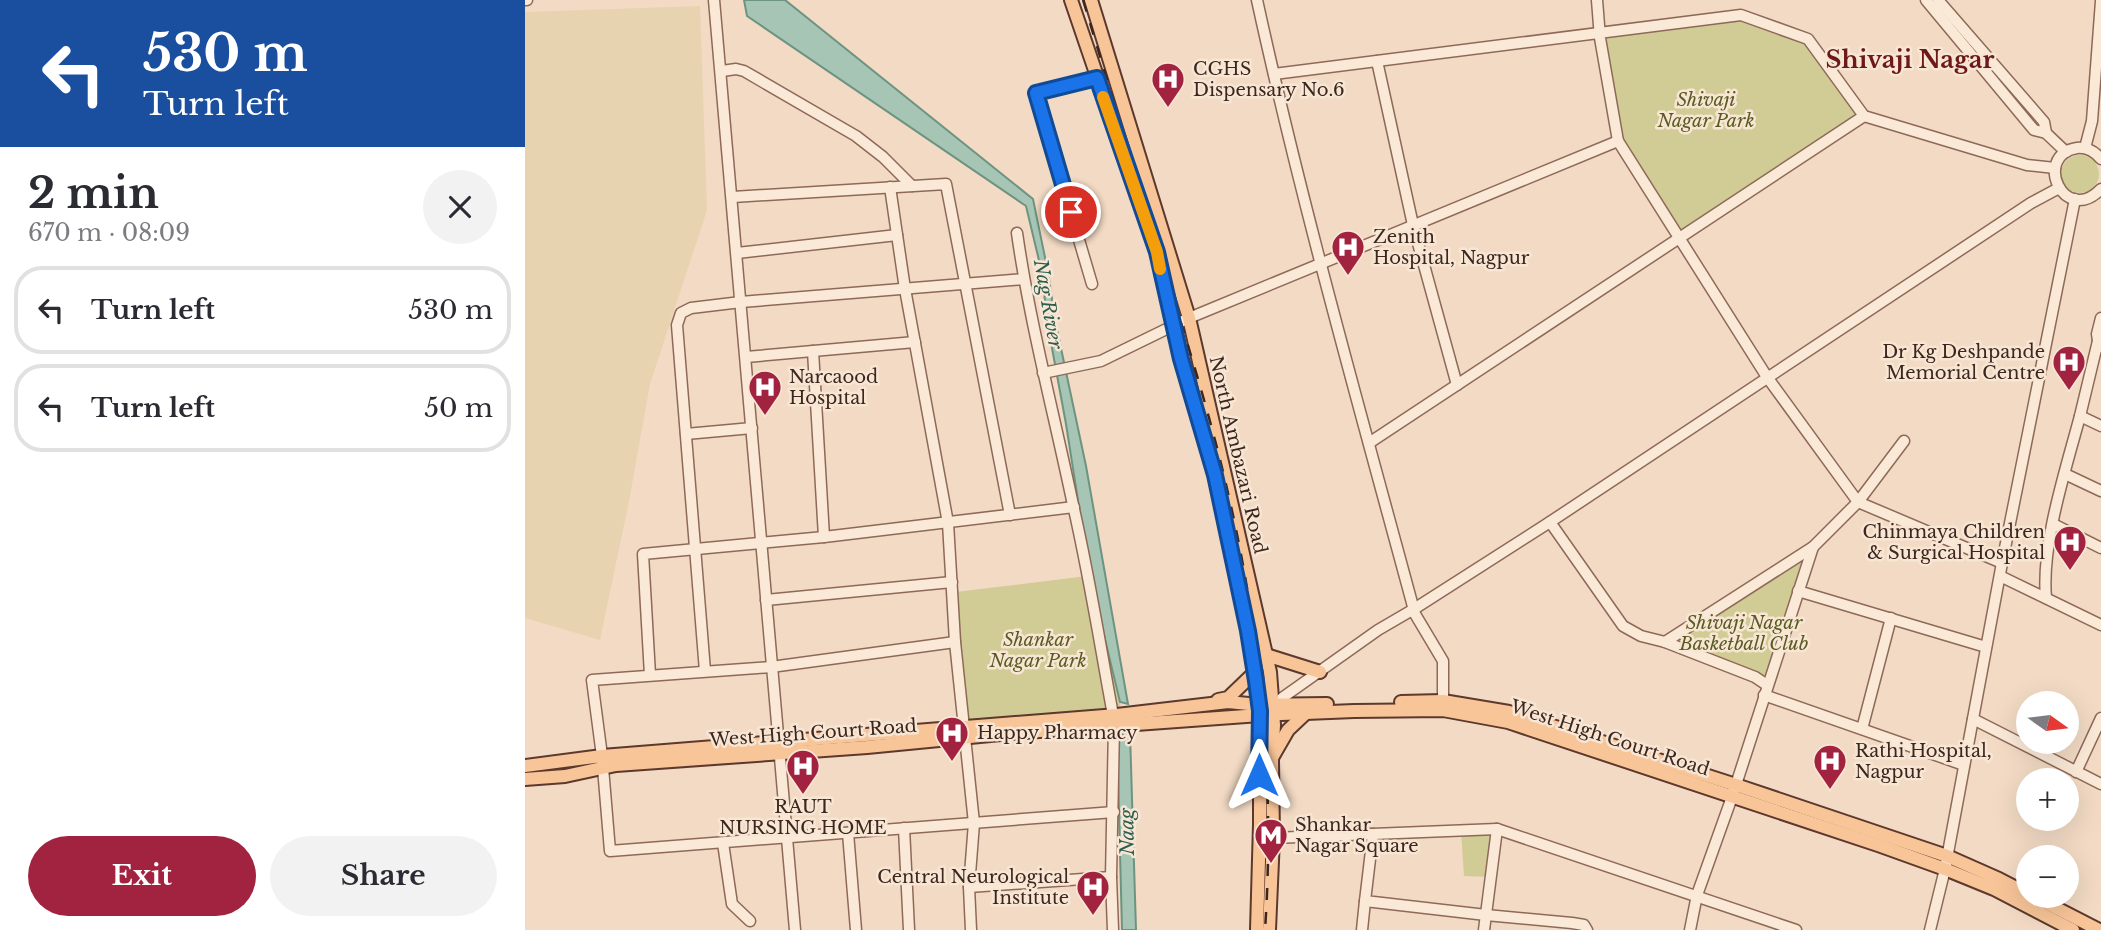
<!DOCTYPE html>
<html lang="en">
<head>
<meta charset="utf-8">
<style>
	:root { --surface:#fff; --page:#f2f2f3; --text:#2b2b33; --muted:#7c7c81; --line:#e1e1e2; --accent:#a22340 }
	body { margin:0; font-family:"Libre Baskerville",serif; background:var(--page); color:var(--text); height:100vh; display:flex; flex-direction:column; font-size:26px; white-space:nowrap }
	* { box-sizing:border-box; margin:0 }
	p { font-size:23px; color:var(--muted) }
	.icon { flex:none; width:38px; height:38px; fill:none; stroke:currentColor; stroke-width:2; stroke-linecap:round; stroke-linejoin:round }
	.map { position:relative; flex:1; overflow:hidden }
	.panel { display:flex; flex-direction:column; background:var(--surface); width:525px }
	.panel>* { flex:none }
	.hud { background:#1a4fa0; color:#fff; overflow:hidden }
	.needle { width:46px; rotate:104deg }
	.controls { position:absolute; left:1491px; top:691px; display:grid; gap:14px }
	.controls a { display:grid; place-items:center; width:63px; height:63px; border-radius:50%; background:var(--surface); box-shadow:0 7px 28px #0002; font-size:35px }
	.pin { position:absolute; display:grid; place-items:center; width:60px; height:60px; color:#fff; margin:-30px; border:4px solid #fff; border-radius:50%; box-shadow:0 2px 7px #0007 }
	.me { position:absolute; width:77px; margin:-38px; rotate:0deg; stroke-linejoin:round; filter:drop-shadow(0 0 5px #0008) }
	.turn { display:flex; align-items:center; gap:24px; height:147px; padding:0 28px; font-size:32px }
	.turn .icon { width:91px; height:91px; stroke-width:2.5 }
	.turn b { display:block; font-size:49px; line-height:60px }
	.round { display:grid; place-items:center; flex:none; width:74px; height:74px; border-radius:37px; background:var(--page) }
	.overview { display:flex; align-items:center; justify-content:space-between; height:119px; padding:0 28px }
	h1 { font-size:42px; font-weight:800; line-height:52px }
	.primary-button { display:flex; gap:14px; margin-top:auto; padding:14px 28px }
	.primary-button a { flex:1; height:80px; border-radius:42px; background:var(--accent); color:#fff; font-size:28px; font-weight:800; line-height:80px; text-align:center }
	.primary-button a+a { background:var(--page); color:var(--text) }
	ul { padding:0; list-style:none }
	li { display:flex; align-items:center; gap:21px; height:88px; margin:0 14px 10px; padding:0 14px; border:4px solid var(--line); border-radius:28px }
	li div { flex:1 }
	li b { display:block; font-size:26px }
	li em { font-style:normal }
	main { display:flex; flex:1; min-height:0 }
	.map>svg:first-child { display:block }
</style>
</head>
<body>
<main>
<section class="panel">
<div class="hud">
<div class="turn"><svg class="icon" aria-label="left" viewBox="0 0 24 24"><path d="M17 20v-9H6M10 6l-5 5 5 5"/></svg><div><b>530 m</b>Turn left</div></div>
</div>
<div class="overview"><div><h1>2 min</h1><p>670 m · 08:09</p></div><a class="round"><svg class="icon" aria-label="close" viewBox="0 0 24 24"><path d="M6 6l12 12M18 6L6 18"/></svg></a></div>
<ul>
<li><svg class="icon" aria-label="left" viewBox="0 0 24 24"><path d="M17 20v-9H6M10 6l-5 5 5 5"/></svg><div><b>Turn left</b></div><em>530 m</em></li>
<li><svg class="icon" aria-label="left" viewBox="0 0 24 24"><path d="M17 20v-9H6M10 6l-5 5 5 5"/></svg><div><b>Turn left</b></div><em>50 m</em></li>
</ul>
<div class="primary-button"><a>Exit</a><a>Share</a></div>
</section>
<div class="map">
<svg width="1576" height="930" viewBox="0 0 1576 930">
	<rect width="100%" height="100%" fill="#f2dac4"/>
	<path fill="#e8d3b0" d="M 175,6 L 182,210 L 125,384 L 104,501 L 75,640 L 0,618 L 0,12 Z"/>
	<g fill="#d1cb96">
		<path d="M 1216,15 L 1283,39 L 1339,116 L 1155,237 L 1093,141 L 1075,33 Z"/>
		<circle cx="1555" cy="174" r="19"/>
		<path d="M 1288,547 L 1241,680 L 1146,641 Z"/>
		<path d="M 554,577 L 565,577 L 595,702 L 596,711 L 441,723 L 431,592 Z"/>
		<path d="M 972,829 L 966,877 L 939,876 L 936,831 Z"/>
	</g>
	<g fill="#a6c5b5" stroke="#6c9481" stroke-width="2">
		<path d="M 219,0 L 260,0 L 508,199 L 523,272 L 530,320 L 561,466 L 603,704 L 595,702 L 565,577 L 541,424 L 522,321 L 517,273 L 501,206 L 222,16 Z"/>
		<path d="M 605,733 L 611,930 L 597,930 L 592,735 Z"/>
	</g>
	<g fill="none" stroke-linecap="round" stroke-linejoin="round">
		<defs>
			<g id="minor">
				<path d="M 0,0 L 2,0"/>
				<path d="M 189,0 L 270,930"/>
				<path d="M 732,0 C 777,206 835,410 890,614 L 918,661 L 918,701"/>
				<path d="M 1072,0 L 1075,38 L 1093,141 L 1242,377 L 1333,502 L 1477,563"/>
				<path d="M 1401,0 L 1509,130 L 1521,133 L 1541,152"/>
				<path d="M 1413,0 L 1519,122 L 1521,133"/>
				<path d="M 852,61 L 888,225 L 932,385"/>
				<path d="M 197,71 L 211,69 L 219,71 L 331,136 L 358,157 L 387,186"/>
				<path d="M 749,74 L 1216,15 L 1283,39 L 1339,116 L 1502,165 L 1530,168"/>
				<path d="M 1560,148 L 1567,121 L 1576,1"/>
				<path d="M 1576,159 C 1570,152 1562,147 1552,148 C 1507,155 1539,227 1576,189"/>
				<path d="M 365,187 L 380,289 L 423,523 L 430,642 L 449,823 L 444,887 L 446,930"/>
				<path d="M 208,197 L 421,184 L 485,515"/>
				<path d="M 492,233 C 505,324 529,414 548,505 C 564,574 575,645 588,715"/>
				<path d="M 212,253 L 372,235"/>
				<path d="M 567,284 L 511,94 L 574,78"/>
				<path d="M 1574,347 L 1572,334 L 1576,318"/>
				<path d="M 288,351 L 299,537"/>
				<path d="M 221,357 L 390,342"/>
				<path d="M 518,373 L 576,361 L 664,318 L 1093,141"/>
				<path d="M 1555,416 L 1573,341"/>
				<path d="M 161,434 L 227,428"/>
				<path d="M 844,443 L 1339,116"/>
				<path d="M 1540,474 L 1576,491"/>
				<path d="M 1025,522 L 1098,626 L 1116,636 L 1140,642 L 1230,677 L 1242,685"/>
				<path d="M 1528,524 L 1576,548"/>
				<path d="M 1475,576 L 1576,625"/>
				<path d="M 1273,591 L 1461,647"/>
				<path d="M 1521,598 C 1516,544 1541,469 1555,416 L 1576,426"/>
				<path d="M 241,600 L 427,582"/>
				<path d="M 430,642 L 246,667 L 67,680 L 77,756 L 85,851 L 589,812"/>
				<path d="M 1140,642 L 1288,547 L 1333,502 L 1379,441"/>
				<path d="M 180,671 L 152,325 L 156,313 L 166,308 L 216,302 L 499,279"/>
				<path d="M 125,675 L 118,554 L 299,537 L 549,507"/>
				<path d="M 1239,695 L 1439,765"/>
				<path d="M 755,711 L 757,698 L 853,630 L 889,609 L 1025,522 L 1506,203 L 1534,188"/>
				<path d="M 1448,719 L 1576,784"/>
				<path d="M 1337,729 L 1366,618"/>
				<path d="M 1551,772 L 1576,718"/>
				<path d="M 379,828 L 384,930"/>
				<path d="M 323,833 L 331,930"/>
				<path d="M 848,834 L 840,901 L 961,915 L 1047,923 L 1059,925 L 1062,930"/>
				<path d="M 748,838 L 972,829 L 1271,930"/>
				<path d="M 198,843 L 207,904 L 225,921"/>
				<path d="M 444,887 L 586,877"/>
				<path d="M 588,930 L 586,877 L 589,726"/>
				<path d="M 837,930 L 840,901"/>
				<path d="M 959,930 L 972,829"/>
				<path d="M 1165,930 L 1172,895 L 1207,797 L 1288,547"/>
				<path d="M 1405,930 L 1420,869 L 1477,563 L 1550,199"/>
			</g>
			<g id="major">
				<path d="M 546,0 L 632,252 L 656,359 L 690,476 L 723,631 L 735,711 L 735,824 L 732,930"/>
				<path d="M 566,0 L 664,318 L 745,672 L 749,725 L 747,760 L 748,838 L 744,930"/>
				<path d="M 741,655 L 795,672"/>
				<path d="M 693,700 L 703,698 L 730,672"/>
				<path d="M 876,702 L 918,701 L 984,712 L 1211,785 L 1422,856 L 1474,879 L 1503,894"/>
				<path d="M 748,756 L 763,730 L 780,714"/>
				<path d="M 0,766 L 77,756 L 592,715 L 703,702 L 734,705 L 802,704"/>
				<path d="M 0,779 L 40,776 L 91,765 L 342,747 L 486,733 L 735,715 L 829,711 L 918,710 L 983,722 L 1356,846 L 1420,869 L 1469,889 L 1548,930"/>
				<path d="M 1508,896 L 1574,930"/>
			</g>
		</defs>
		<use href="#minor" stroke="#8e6958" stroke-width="13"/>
		<use href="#major" stroke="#5c382d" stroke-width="16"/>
		<use href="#minor" stroke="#fbe9d8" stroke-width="10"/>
		<use href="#major" stroke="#f8c599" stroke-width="12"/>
		<path stroke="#3d261e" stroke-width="2.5" stroke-dasharray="12 12" stroke-linecap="butt" d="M 558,0 C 582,78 604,156 628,233 C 655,320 683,405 703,493 C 736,635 750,784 740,930"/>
	</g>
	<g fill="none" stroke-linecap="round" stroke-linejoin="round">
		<defs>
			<path id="route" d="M 546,212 L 511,93 L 572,78 L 632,252 L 656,359 L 690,475 L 723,631 L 731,681 L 735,711 L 734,775"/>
		</defs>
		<use href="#route" stroke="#114b97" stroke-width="18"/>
		<use href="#route" stroke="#1a73e8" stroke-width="12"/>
		<path stroke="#f59e0b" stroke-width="12" d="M 578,97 L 632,252 L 635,269"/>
	</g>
	<defs>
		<symbol id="hospital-pin" viewBox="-11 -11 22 30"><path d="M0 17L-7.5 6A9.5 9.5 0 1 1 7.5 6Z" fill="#a22340" stroke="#f8e6d4"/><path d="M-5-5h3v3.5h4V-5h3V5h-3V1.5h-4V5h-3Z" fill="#fff"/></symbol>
		<symbol id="metro-pin" viewBox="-11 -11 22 30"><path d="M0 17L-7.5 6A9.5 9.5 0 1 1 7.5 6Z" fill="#a22340" stroke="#f8e6d4"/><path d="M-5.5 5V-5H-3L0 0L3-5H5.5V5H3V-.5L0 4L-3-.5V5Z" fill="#fff"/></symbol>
	</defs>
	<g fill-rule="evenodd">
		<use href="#hospital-pin" x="624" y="60" width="38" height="52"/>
		<use href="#hospital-pin" x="804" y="228" width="38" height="52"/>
		<use href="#hospital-pin" x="1525" y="343" width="38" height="52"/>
		<use href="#hospital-pin" x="221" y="368" width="38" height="52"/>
		<use href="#hospital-pin" x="1526" y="523" width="38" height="52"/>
		<use href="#hospital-pin" x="408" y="714" width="38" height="52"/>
		<use href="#hospital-pin" x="1286" y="742" width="38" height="52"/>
		<use href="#hospital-pin" x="259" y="747" width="38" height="52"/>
		<use href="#metro-pin" x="727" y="816" width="38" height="52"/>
		<use href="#hospital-pin" x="549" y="868" width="38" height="52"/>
	</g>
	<g text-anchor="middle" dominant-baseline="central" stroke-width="5" stroke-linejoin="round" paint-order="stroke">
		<g font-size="18" fill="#3d261e" stroke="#f8e6d4" text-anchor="start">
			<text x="668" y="69">CGHS<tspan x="668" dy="21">Dispensary No.6</tspan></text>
			<text x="848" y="237">Zenith<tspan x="848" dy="21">Hospital, Nagpur</tspan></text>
			<text x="1520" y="352" text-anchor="end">Dr Kg Deshpande<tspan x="1520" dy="21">Memorial Centre</tspan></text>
			<text x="264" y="377">Narcaood<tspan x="264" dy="21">Hospital</tspan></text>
			<text x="1520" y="532" text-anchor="end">Chinmaya Children<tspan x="1520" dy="21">&amp; Surgical Hospital</tspan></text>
			<text x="452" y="733">Happy Pharmacy</text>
			<text x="1330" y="751">Rathi Hospital,<tspan x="1330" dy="21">Nagpur</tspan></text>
			<text x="278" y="807" text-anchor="middle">RAUT<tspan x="278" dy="21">NURSING HOME</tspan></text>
			<text x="770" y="825">Shankar<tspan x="770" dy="21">Nagar Square</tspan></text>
			<text x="544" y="877" text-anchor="end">Central Neurological<tspan x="544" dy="21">Institute</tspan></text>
		</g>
		<g font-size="18" font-style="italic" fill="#5a5b22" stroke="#f8e6d4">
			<text x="1181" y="100">Shivaji<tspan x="1181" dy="21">Nagar Park</tspan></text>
			<text x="1219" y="623">Shivaji Nagar<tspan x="1219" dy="21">Basketball Club</tspan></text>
			<text x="513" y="640">Shankar<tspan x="513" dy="21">Nagar Park</tspan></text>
		</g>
		<g font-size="18" fill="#3d261e" stroke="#f8e6d4">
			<text transform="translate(713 455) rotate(77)">North Ambazari Road</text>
			<text transform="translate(288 733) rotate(-4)">West High Court Road</text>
			<text transform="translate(1085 738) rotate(18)">West High Court Road</text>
		</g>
		<g font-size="19" font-style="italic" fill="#2c5e4f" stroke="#f8e6d4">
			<text transform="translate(523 304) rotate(80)">Nag River</text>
			<text transform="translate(602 832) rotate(-91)">Naag</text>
		</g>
		<g font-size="24" font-weight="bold" fill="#6d191a" stroke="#f8e6d4">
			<text x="1385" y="59">Shivaji Nagar</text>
		</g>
	</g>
</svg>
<div class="controls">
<a><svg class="needle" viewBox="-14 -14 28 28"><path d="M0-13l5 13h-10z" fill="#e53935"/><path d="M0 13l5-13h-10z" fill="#7c7c81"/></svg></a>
<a>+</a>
<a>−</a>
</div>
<div class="pin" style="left:546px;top:212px;background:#d93025"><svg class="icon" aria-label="arrive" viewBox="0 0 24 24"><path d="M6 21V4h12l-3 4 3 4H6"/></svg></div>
<svg class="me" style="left:734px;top:775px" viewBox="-20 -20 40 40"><path d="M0-17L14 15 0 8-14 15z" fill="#1a73e8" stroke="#fff" stroke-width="4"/></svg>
</div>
</main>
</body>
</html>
